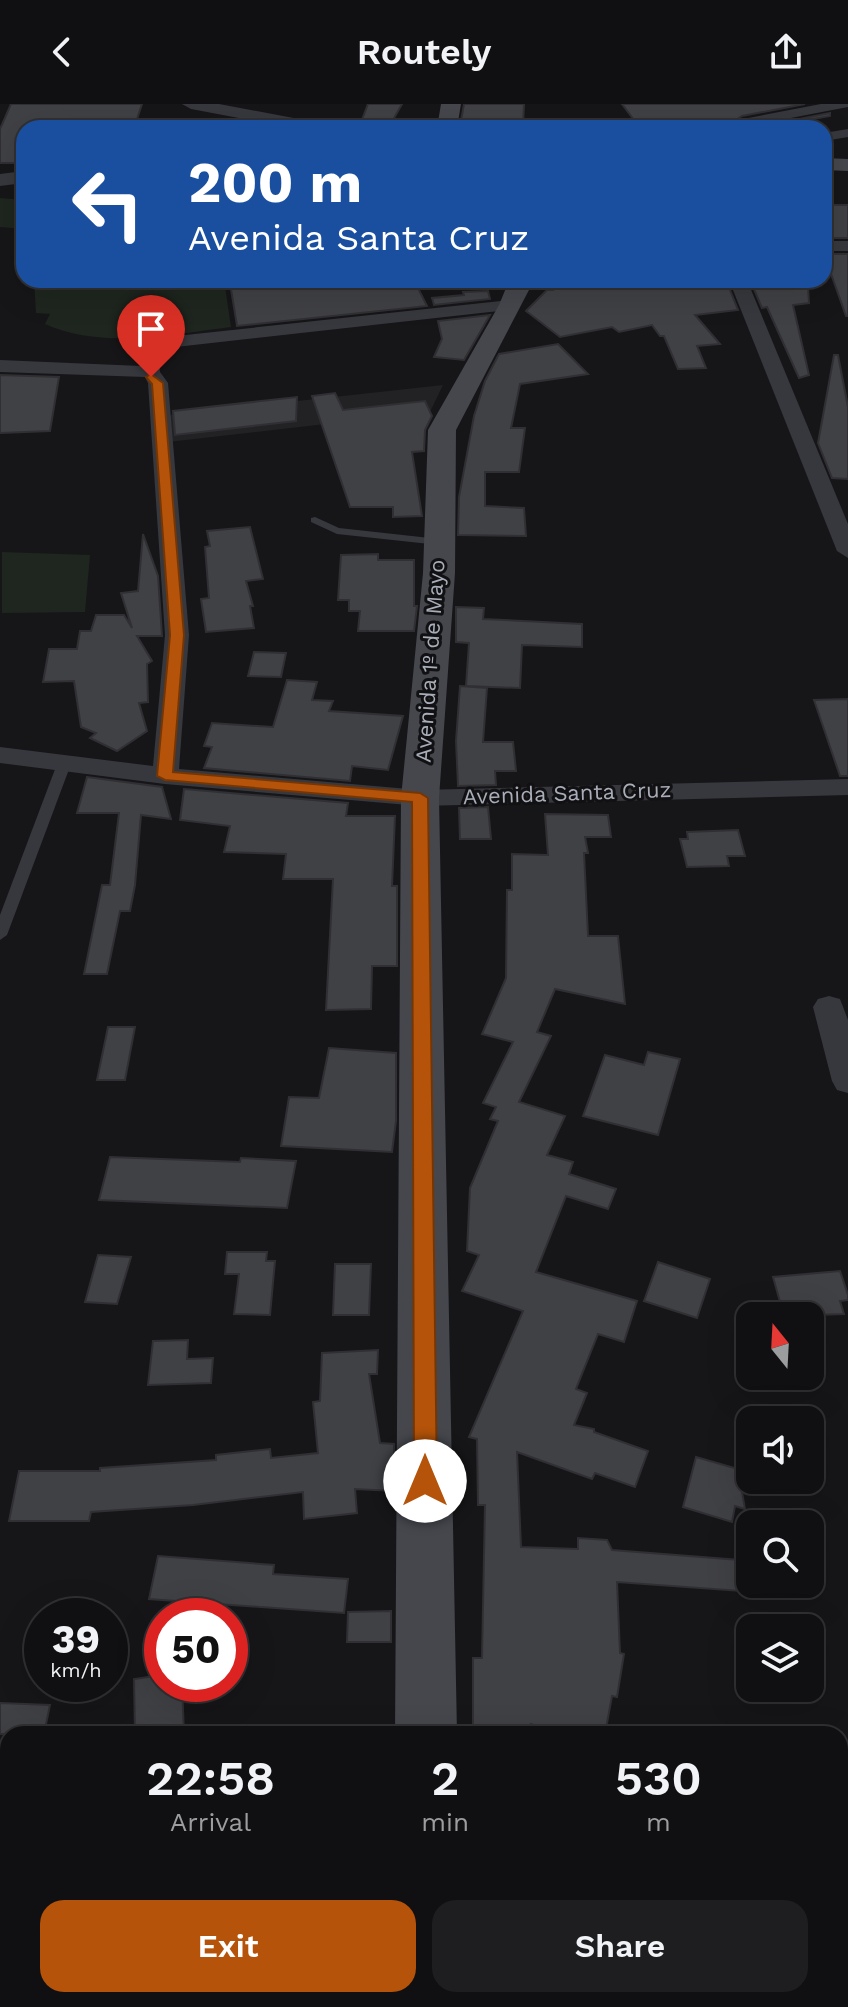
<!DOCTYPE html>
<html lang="en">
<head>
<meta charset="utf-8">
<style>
	:root { --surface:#101012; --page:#1e1e20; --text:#f1f3f6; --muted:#9c9d9f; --line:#303032; --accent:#b45309 }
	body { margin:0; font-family:"Work Sans",sans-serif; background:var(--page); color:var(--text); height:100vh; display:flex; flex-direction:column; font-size:30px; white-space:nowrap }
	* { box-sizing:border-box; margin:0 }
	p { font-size:26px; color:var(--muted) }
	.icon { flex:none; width:44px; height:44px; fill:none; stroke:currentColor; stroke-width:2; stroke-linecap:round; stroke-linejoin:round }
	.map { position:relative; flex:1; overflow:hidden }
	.details { position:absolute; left:0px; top:1622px; width:848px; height:282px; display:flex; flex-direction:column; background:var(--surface); border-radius:24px 24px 0 0; box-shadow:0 8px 32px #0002,0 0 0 2px var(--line) }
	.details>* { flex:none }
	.banner { position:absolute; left:16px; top:16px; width:816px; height:168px; border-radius:24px; box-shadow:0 8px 32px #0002,0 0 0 2px var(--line); background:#1a4fa0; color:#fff; overflow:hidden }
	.needle { width:52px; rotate:342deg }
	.fabs { position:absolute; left:736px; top:1198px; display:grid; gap:16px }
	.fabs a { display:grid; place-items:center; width:88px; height:88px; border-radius:16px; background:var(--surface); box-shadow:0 8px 32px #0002,0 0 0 2px var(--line); font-size:40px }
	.speed { position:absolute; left:24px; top:1494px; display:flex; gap:16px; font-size:40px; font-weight:700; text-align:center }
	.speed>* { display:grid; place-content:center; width:104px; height:104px; border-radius:50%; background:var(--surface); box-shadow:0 8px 32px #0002,0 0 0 2px var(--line); line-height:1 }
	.speed small { font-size:20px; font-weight:400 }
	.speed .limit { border:12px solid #d22; background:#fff; color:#111 }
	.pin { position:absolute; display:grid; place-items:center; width:68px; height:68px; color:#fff; margin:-82px -34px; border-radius:50% 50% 50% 0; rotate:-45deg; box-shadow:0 0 8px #0007 }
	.pin .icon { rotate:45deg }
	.me { position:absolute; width:88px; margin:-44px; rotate:0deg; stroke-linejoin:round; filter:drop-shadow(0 0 6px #0008) }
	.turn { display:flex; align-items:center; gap:28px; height:168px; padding:0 40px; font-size:36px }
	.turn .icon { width:104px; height:104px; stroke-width:2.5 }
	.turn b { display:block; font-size:56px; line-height:68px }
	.eta { display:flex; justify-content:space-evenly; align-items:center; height:136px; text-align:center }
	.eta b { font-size:48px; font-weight:600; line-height:56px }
	.action { display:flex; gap:16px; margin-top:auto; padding:16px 40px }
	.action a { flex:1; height:92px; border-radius:24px; background:var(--accent); color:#fff; font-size:32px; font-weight:600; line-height:92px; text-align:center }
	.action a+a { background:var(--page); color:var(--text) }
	header { display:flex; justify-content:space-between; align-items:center; height:104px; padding:0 40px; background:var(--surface); font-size:36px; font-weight:600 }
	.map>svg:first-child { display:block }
</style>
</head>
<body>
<header><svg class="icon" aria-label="back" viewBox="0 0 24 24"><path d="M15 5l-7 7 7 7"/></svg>Routely<svg class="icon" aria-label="share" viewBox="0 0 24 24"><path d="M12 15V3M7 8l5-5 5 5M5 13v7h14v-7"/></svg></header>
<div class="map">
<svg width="848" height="1903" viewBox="0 0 848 1903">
	<rect width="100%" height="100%" fill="#161618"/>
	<path fill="#222225" d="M 443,281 L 430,308 L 168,338 L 169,311 Z"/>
	<g fill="#1e261f">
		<path d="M 0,94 L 24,96 L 24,125 L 0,123 Z"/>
		<path d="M 34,176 L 224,176 L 231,223 C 172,230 103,246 45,220 L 50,210 L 36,209 Z"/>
		<path d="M 2,448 L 90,451 L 85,508 L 2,509 Z"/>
	</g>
	<g fill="#404145" stroke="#303034" stroke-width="2">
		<path d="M 11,0 L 142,0 L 134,24 L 24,24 L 24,59 L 0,59 L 0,25 Z"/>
		<path d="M 368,0 L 402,0 L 389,23 L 360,21 Z"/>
		<path d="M 464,0 L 524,0 L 523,22 L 460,22 Z"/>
		<path d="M 622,0 L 805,0 L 742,12 L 733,18 L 739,24 L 640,24 Z"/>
		<path d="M 830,9 L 830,12 L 807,16 L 821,24 L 754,24 Z"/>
		<rect x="824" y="101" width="24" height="33"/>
		<path d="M 824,150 L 848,150 L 848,212 L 846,212 Z"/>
		<path d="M 318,176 L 319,184 L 414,176 L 427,202 L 237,222 L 230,179 Z"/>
		<path d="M 598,176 L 726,176 L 738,206 L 695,211 L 720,240 L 697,242 L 706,264 L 678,265 L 664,232 L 660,232 L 652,221 L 619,228 L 612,223 L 560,233 L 526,207 L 547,186 L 553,186 L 550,179 Z"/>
		<path d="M 753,183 L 808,184 L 809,199 L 793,201 L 809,271 L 799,274 L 767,203 L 762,204 Z"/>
		<path d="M 488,187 L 490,195 L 434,201 L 432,194 L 464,191 L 463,188 Z"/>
		<path d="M 490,211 L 464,256 L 434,253 L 442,235 L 438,217 Z"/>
		<path d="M 558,240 L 588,270 L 520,280 L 511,324 L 525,324 L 519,368 L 485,368 L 485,402 L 524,404 L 526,432 L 458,431 L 459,393 L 474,312 L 485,277 L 499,250 Z"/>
		<path d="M 834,251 L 838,251 L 848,303 L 848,375 L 832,374 L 818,339 Z"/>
		<path d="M 0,271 L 59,273 L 50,327 L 0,329 Z"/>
		<path d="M 335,289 L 343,306 L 425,297 L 432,312 L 425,326 L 424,347 L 412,348 L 422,412 L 393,413 L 393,403 L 350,403 L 312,292 Z"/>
		<path d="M 297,293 L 296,317 L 175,331 L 173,307 Z"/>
		<path d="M 250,423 L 263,475 L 246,477 L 253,502 L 250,502 L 254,524 L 206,528 L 201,495 L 209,494 L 205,443 L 210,442 L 207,427 Z"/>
		<path d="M 143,430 L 158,472 L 162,532 L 137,532 L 152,557 L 147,560 L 148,598 L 139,599 L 147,627 L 117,647 L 90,634 L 96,629 L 81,623 L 74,577 L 43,578 L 49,545 L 77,545 L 80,527 L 91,527 L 96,511 L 124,511 L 132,524 L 121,489 L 138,487 Z"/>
		<path d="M 378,450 L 378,456 L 414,456 L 414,502 L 417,502 L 414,527 L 358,527 L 360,507 L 349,507 L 349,496 L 338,496 L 341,451 Z"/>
		<path d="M 456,503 L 484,504 L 483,515 L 582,520 L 582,543 L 522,541 L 520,584 L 466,582 L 469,539 L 456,538 Z"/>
		<path d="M 254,548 L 286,549 L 281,573 L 248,572 Z"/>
		<path d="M 287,576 L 317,578 L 312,596 L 333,597 L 329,607 L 403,612 L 388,666 L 352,662 L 350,677 L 204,664 L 212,643 L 204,642 L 212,619 L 273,623 Z"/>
		<path d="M 460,582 L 487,584 L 483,638 L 513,638 L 516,667 L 495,667 L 496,681 L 458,682 L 456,637 Z"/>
		<path d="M 848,595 L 848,672 L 840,672 L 814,596 Z"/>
		<path d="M 87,673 L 162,683 L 171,715 L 141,711 L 135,781 L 130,807 L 120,807 L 107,870 L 84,870 L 102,781 L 110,781 L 119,709 L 77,709 Z"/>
		<path d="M 184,685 L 348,699 L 346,712 L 395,712 L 392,782 L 397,782 L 397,862 L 372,862 L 371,905 L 326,906 L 333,775 L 283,775 L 286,750 L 224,748 L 230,722 L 180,716 Z"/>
		<path d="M 488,703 L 491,735 L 460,735 L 459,704 Z"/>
		<path d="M 545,710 L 608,711 L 611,733 L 585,733 L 588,749 L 584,749 L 588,832 L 618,832 L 625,900 L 555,885 L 537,928 L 551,932 L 519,998 L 565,1012 L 547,1051 L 573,1058 L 569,1070 L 616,1085 L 608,1105 L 566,1092 L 536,1168 L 637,1197 L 624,1238 L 598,1230 L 576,1285 L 587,1289 L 574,1321 L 594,1325 L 594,1328 L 648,1347 L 635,1383 L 595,1369 L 592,1375 L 517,1348 L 521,1443 L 578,1445 L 578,1434 L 607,1436 L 612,1446 L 740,1456 L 741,1487 L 617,1478 L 620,1549 L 624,1550 L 617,1593 L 612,1592 L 605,1630 L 566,1630 L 531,1620 L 532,1630 L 473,1629 L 473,1554 L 482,1554 L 485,1401 L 478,1401 L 477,1335 L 469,1333 L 523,1207 L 462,1187 L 479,1151 L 467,1147 L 470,1084 L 498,1017 L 490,1015 L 496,1003 L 483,999 L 513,938 L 482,930 L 506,874 L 507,786 L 512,786 L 512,750 L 548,751 Z"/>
		<path d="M 738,726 L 745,752 L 727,752 L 729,762 L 687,763 L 680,735 L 688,735 L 687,728 Z"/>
		<path d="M 108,923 L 135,923 L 125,976 L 97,976 Z"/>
		<path d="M 329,944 L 396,949 L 396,1017 L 392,1048 L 281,1042 L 289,993 L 319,994 Z"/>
		<path d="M 648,948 L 680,955 L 658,1031 L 583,1012 L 605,951 L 644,961 Z"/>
		<path d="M 110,1053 L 240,1058 L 241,1054 L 296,1057 L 287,1104 L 99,1096 Z"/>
		<path d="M 227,1148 L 267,1148 L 266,1157 L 275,1157 L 270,1211 L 234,1210 L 239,1170 L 225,1170 Z"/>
		<path d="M 98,1151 L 131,1153 L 117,1200 L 85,1198 Z"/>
		<path d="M 658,1158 L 710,1175 L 697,1214 L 644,1197 Z"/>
		<path d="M 335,1160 L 371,1160 L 369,1211 L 333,1211 Z"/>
		<path d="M 840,1167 L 848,1191 L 848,1196 L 840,1197 L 844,1210 L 784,1212 L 773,1173 Z"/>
		<path d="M 188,1236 L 187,1255 L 213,1254 L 211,1279 L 148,1281 L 153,1237 Z"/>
		<path d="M 378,1246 L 377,1270 L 369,1270 L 380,1339 L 394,1340 L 394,1387 L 355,1385 L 357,1409 L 304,1415 L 303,1388 L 193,1401 L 91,1408 L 89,1417 L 9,1417 L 19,1367 L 100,1367 L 100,1364 L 216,1356 L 216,1351 L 270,1345 L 271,1354 L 318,1349 L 313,1298 L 320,1297 L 322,1249 Z"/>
		<path d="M 696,1353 L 738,1365 L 745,1405 L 735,1402 L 732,1418 L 683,1403 Z"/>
		<path d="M 158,1452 L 274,1461 L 273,1470 L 348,1475 L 344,1509 L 149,1495 Z"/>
		<path d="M 391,1507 L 391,1538 L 347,1538 L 348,1508 Z"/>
		<path d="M 162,1571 L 162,1580 L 182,1580 L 184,1630 L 135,1630 L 134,1575 Z"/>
		<path d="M 0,1599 L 50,1601 L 44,1630 L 0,1630 Z"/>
	</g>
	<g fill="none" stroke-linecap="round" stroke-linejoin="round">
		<g fill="#37383d" fill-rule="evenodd">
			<path d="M 315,413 L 339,424 L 439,435 L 445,438 L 439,441 L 337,430 L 311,418 L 311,414 Z"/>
			<path d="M 64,656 L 71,660 L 7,831 L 0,836 L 0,811 L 57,660 Z"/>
		</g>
		<g fill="#37383d" fill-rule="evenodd">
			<path d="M 821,0 L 848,0 L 848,3 L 743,23 L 736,19 L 743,15 Z"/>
			<path d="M 848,25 L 848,33 L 824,37 L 824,29 Z"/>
			<rect x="824" y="137" width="24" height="10"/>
			<path d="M 729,176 L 747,176 L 848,420 L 848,454 L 837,447 Z"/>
			<path d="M 511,196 L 520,201 L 517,205 L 158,245 L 160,268 L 168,279 L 189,531 L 179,665 L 420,686 L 848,675 L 848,691 L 420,702 L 165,680 L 0,659 L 0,643 L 153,662 L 165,531 L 148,279 L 145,273 L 0,268 L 0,256 L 141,262 L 139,241 L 148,235 Z"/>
			<path d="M 829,892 L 840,895 L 848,916 L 848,989 L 837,986 L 832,977 L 813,903 L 818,895 Z"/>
		</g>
		<g fill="#37383d" fill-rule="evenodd">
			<path d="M 182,0 L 219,0 L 320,19 L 329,24 L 291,24 L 191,5 Z"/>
			<path d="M 24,67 L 24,79 L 0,82 L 0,70 Z"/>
		</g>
		<g fill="#45474d" fill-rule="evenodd">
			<path d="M 441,0 L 461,0 L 457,24 L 437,24 Z"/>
			<path d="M 824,54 L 848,55 L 848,67 L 824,66 Z"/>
			<path d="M 501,176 L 525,176 L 530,184 L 456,326 L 455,469 L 439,694 L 457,1630 L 395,1630 L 401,694 L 423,469 L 428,326 L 499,201 L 506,184 Z"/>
			<rect x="394" y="1896" width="68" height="7"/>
		</g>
	</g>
	<path fill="#b45309" stroke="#753606" stroke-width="2" d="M 151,270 L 163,279 L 184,531 L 173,668 L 420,689 L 428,694 L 437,1377 L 433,1385 L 425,1388 L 417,1385 L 414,1377 L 412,698 L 165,676 L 157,672 L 170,531 L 152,280 L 146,273 Z"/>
	<g text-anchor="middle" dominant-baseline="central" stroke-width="6" stroke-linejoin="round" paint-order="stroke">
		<g font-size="22" fill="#a8adb8" stroke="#111113">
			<text transform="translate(430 557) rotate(-86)">Avenida 1º de Mayo</text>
			<text transform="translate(567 689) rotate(-2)">Avenida Santa Cruz</text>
		</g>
	</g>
</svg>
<div class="fabs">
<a><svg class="needle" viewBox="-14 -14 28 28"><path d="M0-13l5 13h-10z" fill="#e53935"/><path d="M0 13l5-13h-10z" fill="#9c9d9f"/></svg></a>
<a><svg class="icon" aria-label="sound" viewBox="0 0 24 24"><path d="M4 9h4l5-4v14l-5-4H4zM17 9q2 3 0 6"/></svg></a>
<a><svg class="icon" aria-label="search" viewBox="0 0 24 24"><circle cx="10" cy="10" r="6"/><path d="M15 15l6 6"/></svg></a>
<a><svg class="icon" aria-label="layers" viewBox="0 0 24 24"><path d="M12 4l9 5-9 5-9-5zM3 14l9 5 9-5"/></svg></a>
</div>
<div class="speed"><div>39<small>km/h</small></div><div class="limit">50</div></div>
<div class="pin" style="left:151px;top:273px;background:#d93025"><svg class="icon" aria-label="arrive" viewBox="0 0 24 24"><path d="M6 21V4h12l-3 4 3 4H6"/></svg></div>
<svg class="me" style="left:425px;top:1377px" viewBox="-20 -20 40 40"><circle r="19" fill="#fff"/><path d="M0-13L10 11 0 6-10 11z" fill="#b45309"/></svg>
<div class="banner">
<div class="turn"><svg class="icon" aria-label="left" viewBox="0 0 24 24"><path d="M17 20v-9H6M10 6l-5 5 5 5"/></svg><div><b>200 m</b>Avenida Santa Cruz</div></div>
</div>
<section class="details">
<div class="eta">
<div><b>22:58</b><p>Arrival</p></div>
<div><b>2</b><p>min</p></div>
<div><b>530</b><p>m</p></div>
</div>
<div class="action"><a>Exit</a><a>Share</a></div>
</section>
</div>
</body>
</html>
